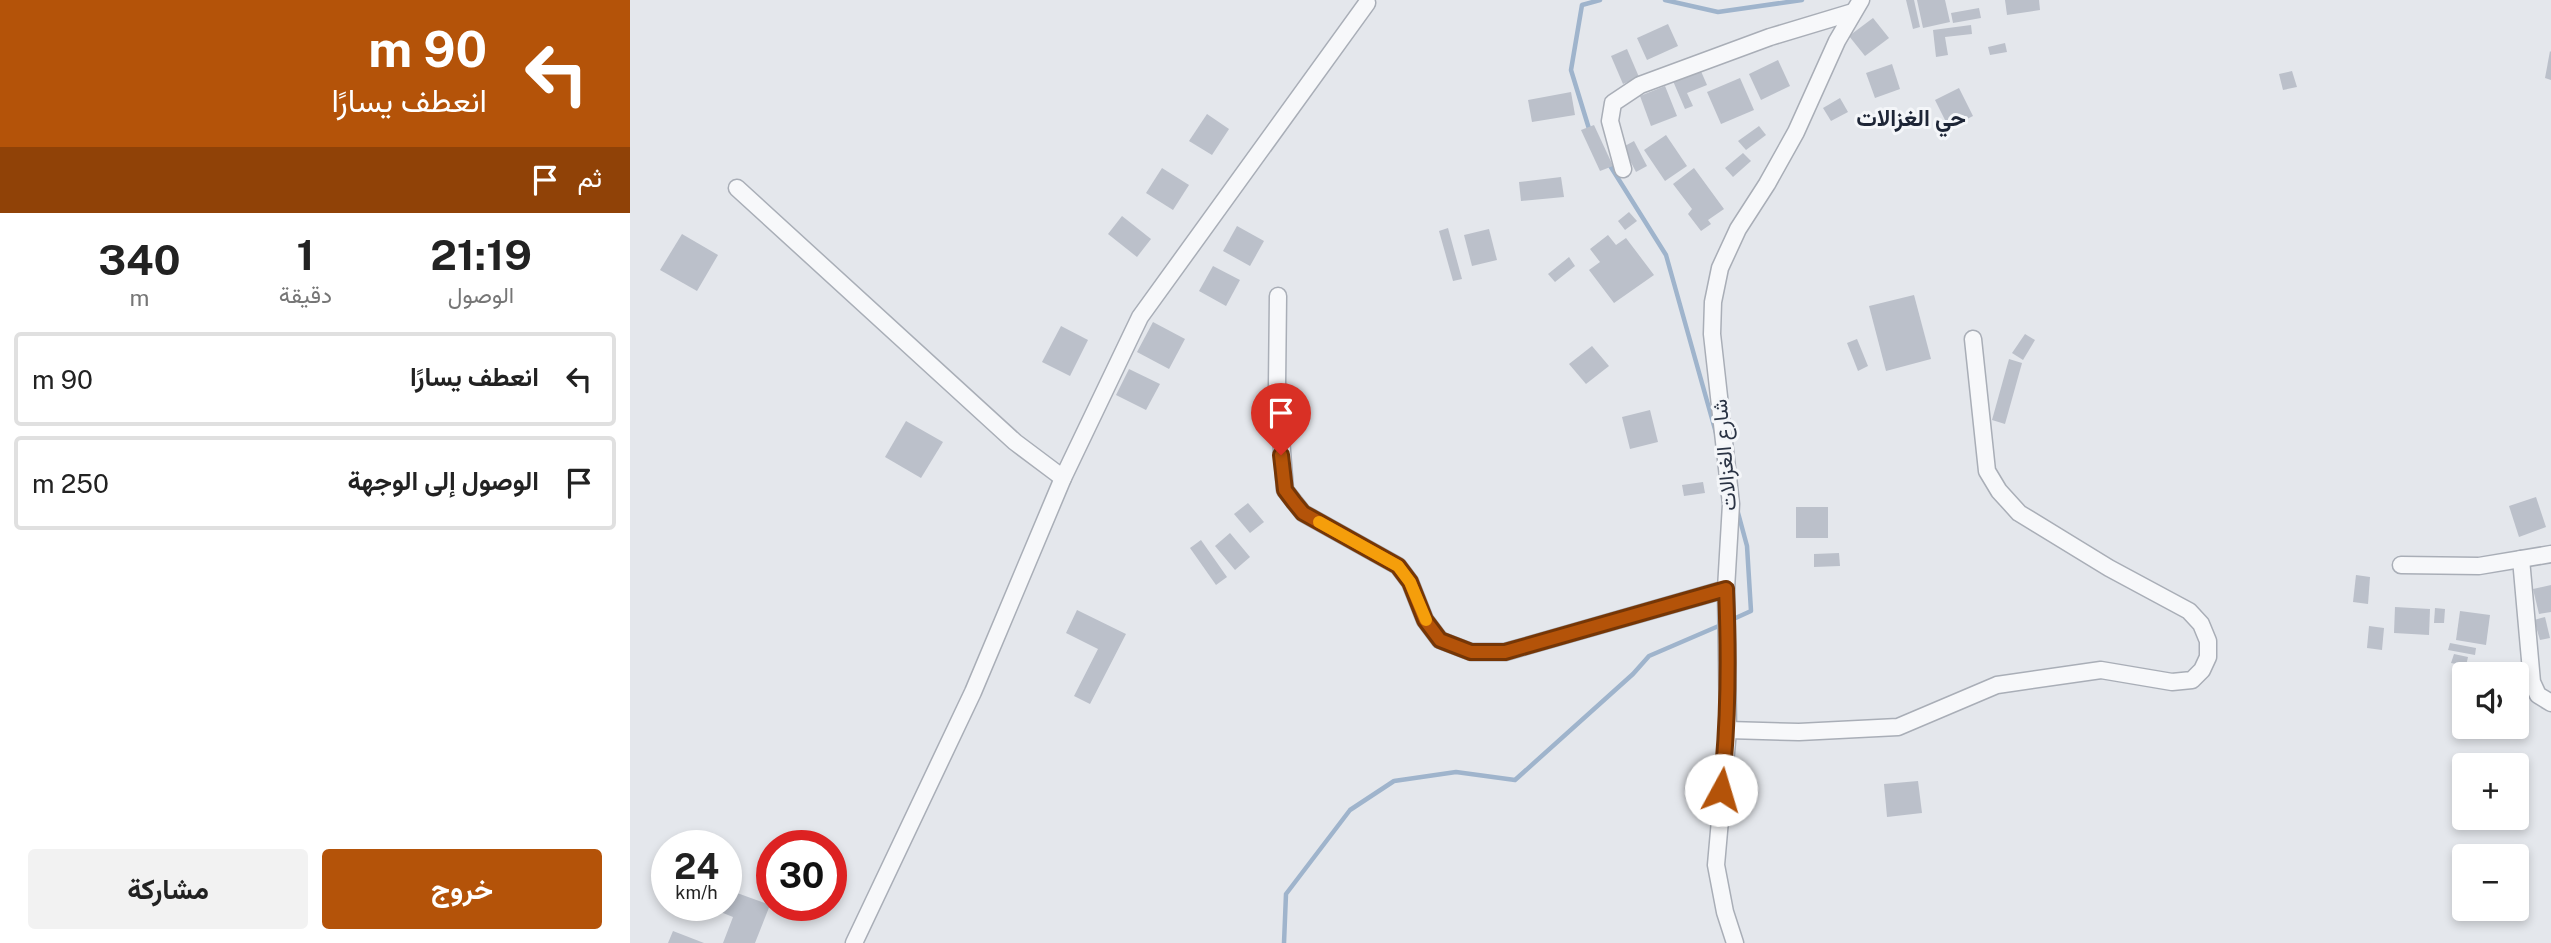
<!DOCTYPE html>
<html lang="ar">
<head>
<meta charset="utf-8">
<style>
	:root { --surface:#fff; --page:#f2f2f2; --text:#222; --muted:#767676; --line:#e0e0e0; --accent:#b45309 }
	body { margin:0; font-family:"Public Sans",Vazirmatn,sans-serif; background:var(--page); color:var(--text); direction:rtl; height:100vh; display:flex; flex-direction:column; font-size:26px; white-space:nowrap }
	* { box-sizing:border-box; margin:0 }
	p { font-size:23px; color:var(--muted) }
	.icon { flex:none; width:38px; height:38px; fill:none; stroke:currentColor; stroke-width:2; stroke-linecap:round; stroke-linejoin:round }
	.map { position:relative; flex:1; overflow:hidden; direction:ltr }
	.sheet { display:flex; flex-direction:column; background:var(--surface); width:630px }
	.sheet>* { flex:none }
	.guide { background:#b45309; color:#fff; overflow:hidden }
	.tools { position:absolute; left:1822px; top:662px; display:grid; gap:14px }
	.tools a { display:grid; place-items:center; width:77px; height:77px; border-radius:7px; background:var(--surface); box-shadow:0 4px 10px #0003; font-size:35px }
	.speed { position:absolute; left:21px; top:830px; display:flex; gap:14px; font-size:35px; font-weight:700; text-align:center }
	.speed>* { display:grid; place-content:center; width:91px; height:91px; border-radius:50%; background:var(--surface); box-shadow:0 4px 10px #0003; line-height:1 }
	.speed small { font-size:18px; font-weight:400 }
	.speed .limit { border:10px solid #d22; background:#fff; color:#111 }
	.pin { position:absolute; display:grid; place-items:center; width:60px; height:60px; color:#fff; margin:-72px -30px; border-radius:50% 50% 50% 0; rotate:-45deg; box-shadow:0 0 7px #0007 }
	.pin .icon { rotate:45deg }
	.me { position:absolute; width:77px; margin:-38px; rotate:6deg; stroke-linejoin:round; filter:drop-shadow(0 0 5px #0008) }
	.turn { display:flex; align-items:center; gap:24px; height:147px; padding:0 28px; font-size:32px }
	.turn .icon { width:91px; height:91px; stroke-width:2.5 }
	.turn b { display:block; font-size:49px; line-height:60px }
	.then { display:flex; align-items:center; height:66px; padding:0 28px; background:#0003; gap:14px; font-size:26px }
	.eta { display:flex; justify-content:space-evenly; align-items:center; height:119px; text-align:center }
	.eta b { font-size:42px; font-weight:700; line-height:49px }
	.action { display:flex; gap:14px; margin-top:auto; padding:14px 28px }
	.action a { flex:1; height:80px; border-radius:7px; background:var(--accent); color:#fff; font-size:28px; font-weight:700; line-height:80px; text-align:center }
	.action a+a { background:var(--page); color:var(--text) }
	ul { padding:0; list-style:none }
	li { display:flex; align-items:center; gap:21px; height:94px; margin:0 14px 10px; padding:0 14px; border:4px solid var(--line); border-radius:7px }
	li div { flex:1 }
	li b { display:block; font-size:26px }
	li em { font-style:normal }
	main { display:flex; flex:1; min-height:0 }
	.map>svg:first-child { display:block }
</style>
</head>
<body>
<main>
<div class="map">
<svg width="1921" height="943" viewBox="0 0 1921 943">
	<rect width="100%" height="100%" fill="#e4e7ec"/>
	<g fill="none" stroke-linecap="round" stroke-linejoin="round">
		<g stroke="#9fb4cc" stroke-width="4.5">
			<path d="M 1035,0 L 1088,12 L 1172,0"/>
			<path d="M 960,132 L 941,70 L 952,5 L 970,0"/>
			<path d="M 979,164 L 1036,255 L 1086,433"/>
			<path d="M 1099,621 L 1121,611 L 1117,546 L 1107,509"/>
			<path d="M 654,943 L 656,894 L 720,810 L 764,781 L 826,772 L 885,780 L 1003,674 L 1019,656 L 1091,625"/>
		</g>
	</g>
	<g fill="#bbc0ca">
		<path d="M 1276,0 L 1284,0 L 1290,27 L 1283,29 Z"/>
		<path d="M 1287,0 L 1315,0 L 1320,22 L 1293,28 Z"/>
		<path d="M 1375,0 L 1409,0 L 1410,10 L 1377,15 Z"/>
		<path d="M 1349,8 L 1351,18 L 1323,23 L 1321,13 Z"/>
		<path d="M 1243,18 L 1259,38 L 1235,56 L 1219,36 Z"/>
		<path d="M 1038,24 L 1048,46 L 1017,60 L 1007,38 Z"/>
		<path d="M 1341,25 L 1342,34 L 1315,37 L 1318,55 L 1306,57 L 1303,30 Z"/>
		<path d="M 1375,43 L 1377,52 L 1360,55 L 1358,47 Z"/>
		<path d="M 997,49 L 1009,77 L 993,84 L 981,56 Z"/>
		<path d="M 1920,51 L 1921,52 L 1921,80 L 1915,78 Z"/>
		<path d="M 1148,60 L 1160,86 L 1131,100 L 1119,74 Z"/>
		<path d="M 1262,64 L 1270,89 L 1245,98 L 1236,73 Z"/>
		<path d="M 1070,69 L 1077,85 L 1057,93 L 1063,106 L 1055,109 L 1043,81 Z"/>
		<path d="M 1662,71 L 1667,87 L 1653,90 L 1649,74 Z"/>
		<path d="M 1110,78 L 1124,110 L 1091,124 L 1077,92 Z"/>
		<path d="M 1035,86 L 1047,116 L 1021,126 L 1010,96 Z"/>
		<path d="M 1329,88 L 1343,116 L 1319,128 L 1305,100 Z"/>
		<path d="M 941,92 L 945,115 L 902,122 L 898,100 Z"/>
		<path d="M 1210,98 L 1218,112 L 1201,121 L 1193,108 Z"/>
		<path d="M 577,114 L 599,129 L 582,155 L 559,141 Z"/>
		<path d="M 964,125 L 983,166 L 970,171 L 951,130 Z"/>
		<path d="M 1129,126 L 1136,135 L 1116,150 L 1108,141 Z"/>
		<path d="M 1036,135 L 1057,166 L 1035,181 L 1014,150 Z"/>
		<path d="M 1004,141 L 1017,166 L 1006,172 L 993,147 Z"/>
		<path d="M 1113,153 L 1121,161 L 1103,177 L 1095,168 Z"/>
		<path d="M 532,168 L 559,185 L 543,210 L 516,193 Z"/>
		<path d="M 1064,168 L 1094,209 L 1078,220 L 1081,224 L 1071,231 L 1058,214 L 1062,209 L 1043,184 Z"/>
		<path d="M 931,177 L 934,197 L 891,201 L 889,182 Z"/>
		<path d="M 999,212 L 1007,221 L 995,230 L 988,221 Z"/>
		<path d="M 492,216 L 521,239 L 507,257 L 478,234 Z"/>
		<path d="M 607,226 L 634,241 L 620,266 L 593,251 Z"/>
		<path d="M 818,228 L 832,279 L 823,281 L 809,231 Z"/>
		<path d="M 859,229 L 867,260 L 842,266 L 834,235 Z"/>
		<path d="M 52,234 L 88,255 L 67,291 L 30,270 Z"/>
		<path d="M 978,235 L 986,245 L 996,238 L 1024,275 L 984,303 L 959,270 L 970,262 L 960,249 Z"/>
		<path d="M 939,257 L 945,266 L 925,282 L 918,274 Z"/>
		<path d="M 583,266 L 610,280 L 596,306 L 569,291 Z"/>
		<path d="M 1284,295 L 1301,359 L 1256,371 L 1239,306 Z"/>
		<path d="M 523,322 L 555,339 L 539,369 L 507,352 Z"/>
		<path d="M 431,326 L 458,340 L 440,376 L 412,362 Z"/>
		<path d="M 1395,334 L 1405,340 L 1393,360 L 1382,353 Z"/>
		<path d="M 1227,339 L 1238,366 L 1228,371 L 1217,343 Z"/>
		<path d="M 962,346 L 979,366 L 956,384 L 939,364 Z"/>
		<path d="M 1379,359 L 1392,363 L 1375,424 L 1362,420 Z"/>
		<path d="M 499,369 L 530,384 L 516,410 L 486,395 Z"/>
		<path d="M 1020,410 L 1028,442 L 1000,449 L 992,417 Z"/>
		<path d="M 276,421 L 313,442 L 291,478 L 255,457 Z"/>
		<path d="M 1073,482 L 1075,493 L 1054,496 L 1052,485 Z"/>
		<path d="M 1906,497 L 1916,527 L 1889,537 L 1879,506 Z"/>
		<path d="M 618,503 L 634,522 L 620,533 L 604,514 Z"/>
		<rect x="1166" y="507" width="32" height="31"/>
		<path d="M 600,533 L 620,557 L 605,570 L 585,546 Z"/>
		<path d="M 571,540 L 597,577 L 586,585 L 560,548 Z"/>
		<path d="M 1209,553 L 1210,566 L 1184,567 L 1184,554 Z"/>
		<path d="M 1726,575 L 1740,577 L 1738,604 L 1723,602 Z"/>
		<path d="M 1921,585 L 1921,612 L 1909,614 L 1903,589 Z"/>
		<path d="M 1765,607 L 1800,609 L 1799,635 L 1764,633 Z"/>
		<path d="M 1805,608 L 1815,609 L 1814,623 L 1804,623 Z"/>
		<path d="M 447,610 L 496,634 L 460,704 L 444,696 L 468,649 L 436,633 Z"/>
		<path d="M 1830,611 L 1860,615 L 1856,645 L 1826,640 Z"/>
		<path d="M 1915,617 L 1920,638 L 1910,640 L 1904,620 Z"/>
		<path d="M 1739,626 L 1754,628 L 1752,650 L 1737,648 Z"/>
		<path d="M 1820,643 L 1846,648 L 1845,655 L 1818,650 Z"/>
		<path d="M 1824,654 L 1838,657 L 1836,666 L 1821,663 Z"/>
		<path d="M 1834,677 L 1834,708 L 1833,708 L 1826,679 Z"/>
		<path d="M 1288,781 L 1292,813 L 1257,817 L 1254,784 Z"/>
		<path d="M 96,889 L 140,905 L 125,943 L 93,943 L 103,917 L 73,905 L 96,905 Z"/>
		<path d="M 43,931 L 74,943 L 38,943 Z"/>
	</g>
	<g fill="none" stroke-linecap="round" stroke-linejoin="round">
		<defs>
			<g id="minor">
				<path d="M 993,169 L 980,121 L 983,103 L 1010,85 L 1140,37 L 1223,12"/>
				<path d="M 107,188 L 385,442 L 433,478"/>
				<path d="M 648,296 L 647,386 L 655,490 L 673,513 L 768,566 L 780,582 L 795,620 L 810,640 L 841,652 L 875,652 L 1096,589"/>
				<path d="M 1891,559 L 1902,682 L 1908,695 L 1921,703"/>
				<path d="M 1771,565 L 1849,566 L 1921,554"/>
				<path d="M 1098,730 L 1169,732 L 1268,727 L 1367,685 L 1471,670 L 1542,682 L 1562,680 L 1572,670 L 1578,657 L 1578,641 L 1571,624 L 1559,611 L 1479,568 L 1389,513 L 1369,491 L 1357,471 L 1343,339"/>
				<path d="M 224,943 L 343,692 L 433,478 L 510,317 L 737,3"/>
				<path d="M 1105,943 L 1095,912 L 1086,865 L 1098,730 L 1096,589 L 1101,504 L 1082,334 L 1083,302 L 1090,268 L 1108,229 L 1137,184 L 1166,132 L 1207,41 L 1231,0"/>
			</g>
		</defs>
		<use href="#minor" stroke="#a9aeb7" stroke-width="19"/>
		<use href="#minor" stroke="#f7f8fa" stroke-width="16"/>
	</g>
	<g fill="none" stroke-linecap="round" stroke-linejoin="round">
		<defs>
			<path id="route" d="M 651,455 L 655,490 L 664,502 L 673,513 L 768,566 L 780,582 L 795,620 L 810,640 L 841,652 L 875,652 L 1096,589 C 1099,658 1099,721 1091,790"/>
		</defs>
		<use href="#route" stroke="#753606" stroke-width="18"/>
		<use href="#route" stroke="#b45309" stroke-width="12"/>
		<path stroke="#f59e0b" stroke-width="12" d="M 689,522 L 768,566 L 780,582 L 796,620"/>
	</g>
	<g text-anchor="middle" dominant-baseline="central" stroke-width="6" stroke-linejoin="round" paint-order="stroke">
		<g font-size="21" fill="#2b3445" stroke="#f4f6f9">
			<text transform="translate(1094 455) rotate(-95)">شارع الغزالات</text>
		</g>
		<g font-size="23" font-weight="bold" fill="#1d2536" stroke="#f4f6f9">
			<text x="1281" y="117">حي الغزالات</text>
		</g>
	</g>
</svg>
<div class="tools">
<a><svg class="icon" aria-label="sound" viewBox="0 0 24 24"><path d="M4 9h4l5-4v14l-5-4H4zM17 9q2 3 0 6"/></svg></a>
<a>+</a>
<a>−</a>
</div>
<div class="speed"><div>24<small>km/h</small></div><div class="limit">30</div></div>
<div class="pin" style="left:651px;top:455px;background:#d93025"><svg class="icon" aria-label="arrive" viewBox="0 0 24 24"><path d="M6 21V4h12l-3 4 3 4H6"/></svg></div>
<svg class="me" style="left:1091px;top:790px" viewBox="-20 -20 40 40"><circle r="19" fill="#fff"/><path d="M0-13L10 11 0 6-10 11z" fill="#b45309"/></svg>
</div>
<section class="sheet">
<div class="guide">
<div class="turn"><svg class="icon" aria-label="left" viewBox="0 0 24 24"><path d="M17 20v-9H6M10 6l-5 5 5 5"/></svg><div><b>90 m</b>انعطف يسارًا</div></div>
<div class="then">ثم<svg class="icon" aria-label="arrive" viewBox="0 0 24 24"><path d="M6 21V4h12l-3 4 3 4H6"/></svg></div>
</div>
<div class="eta">
<div><b>21:19</b><p>الوصول</p></div>
<div><b>1</b><p>دقيقة</p></div>
<div><b>340</b><p>m</p></div>
</div>
<ul>
<li><svg class="icon" aria-label="left" viewBox="0 0 24 24"><path d="M17 20v-9H6M10 6l-5 5 5 5"/></svg><div><b>انعطف يسارًا</b></div><em>90 m</em></li>
<li><svg class="icon" aria-label="arrive" viewBox="0 0 24 24"><path d="M6 21V4h12l-3 4 3 4H6"/></svg><div><b>الوصول إلى الوجهة</b></div><em>250 m</em></li>
</ul>
<div class="action"><a>خروج</a><a>مشاركة</a></div>
</section>
</main>
</body>
</html>
